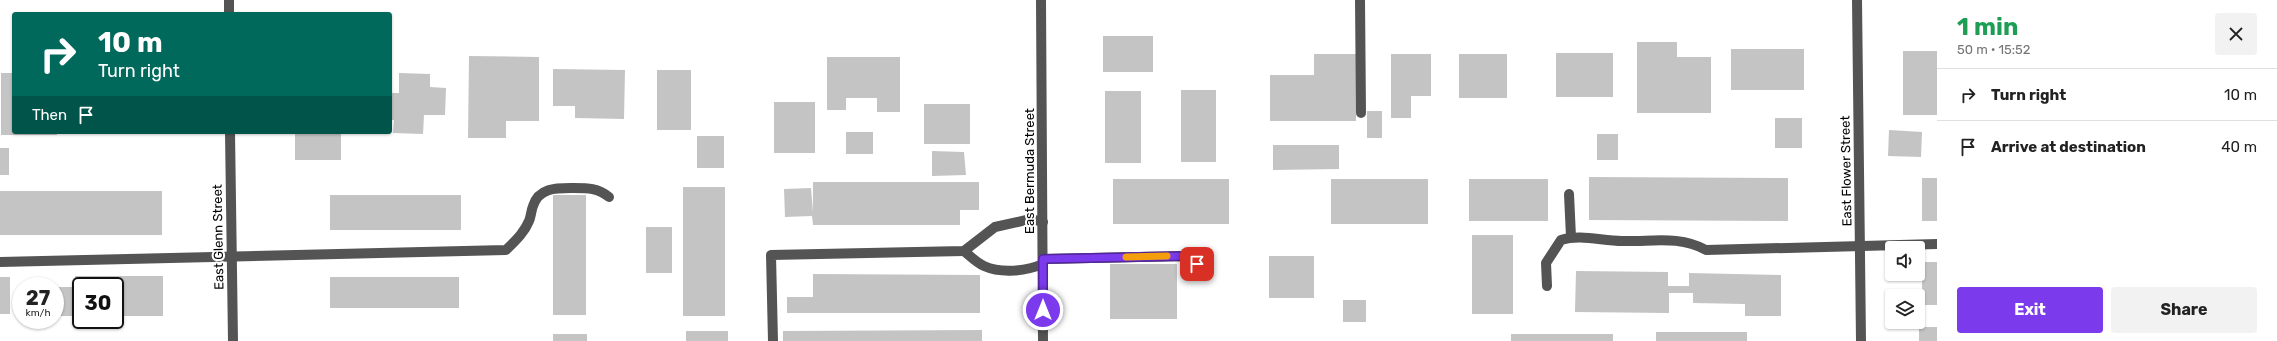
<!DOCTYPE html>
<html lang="en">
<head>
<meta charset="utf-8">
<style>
	:root { --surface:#fff; --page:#f2f2f2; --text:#222; --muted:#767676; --line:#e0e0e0; --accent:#7c3aed }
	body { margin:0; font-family:Rubik,sans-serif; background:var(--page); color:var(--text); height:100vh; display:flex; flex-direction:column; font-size:15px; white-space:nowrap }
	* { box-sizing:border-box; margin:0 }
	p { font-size:13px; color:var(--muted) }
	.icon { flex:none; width:22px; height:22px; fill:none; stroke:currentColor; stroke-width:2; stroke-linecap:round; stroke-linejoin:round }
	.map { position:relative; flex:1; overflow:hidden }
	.sheet { display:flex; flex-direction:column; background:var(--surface); width:340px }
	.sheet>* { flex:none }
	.guide { position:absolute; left:12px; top:12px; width:380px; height:122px; border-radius:4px; box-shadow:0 1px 3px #0004; background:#00695c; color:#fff; overflow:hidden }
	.controls { position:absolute; left:1885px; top:241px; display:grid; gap:8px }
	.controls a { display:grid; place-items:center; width:40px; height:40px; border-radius:4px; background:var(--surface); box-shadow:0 1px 3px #0004; font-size:20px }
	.speed { position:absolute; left:12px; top:277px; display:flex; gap:8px; font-size:20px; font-weight:700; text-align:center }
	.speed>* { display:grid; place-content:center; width:52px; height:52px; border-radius:50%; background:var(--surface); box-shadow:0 1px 3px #0004; line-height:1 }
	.speed small { font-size:10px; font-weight:400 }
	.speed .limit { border:2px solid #111; border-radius:6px; background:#fff; color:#111 }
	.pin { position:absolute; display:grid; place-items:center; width:34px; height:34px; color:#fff; margin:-17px; border-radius:8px; box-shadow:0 2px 6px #0006 }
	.me { position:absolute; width:44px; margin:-22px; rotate:0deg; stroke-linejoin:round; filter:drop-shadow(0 0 3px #0008) }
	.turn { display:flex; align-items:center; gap:14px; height:84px; padding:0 20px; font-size:18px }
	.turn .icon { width:52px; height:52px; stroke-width:2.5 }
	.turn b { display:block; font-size:28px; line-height:34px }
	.then { display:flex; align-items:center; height:38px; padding:0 20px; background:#0003; gap:8px; font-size:15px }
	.round { display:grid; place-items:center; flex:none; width:42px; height:42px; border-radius:4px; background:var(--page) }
	.summary { display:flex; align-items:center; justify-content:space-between; height:68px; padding:0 20px }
	h1 { font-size:24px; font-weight:700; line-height:30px; color:#1e9e55 }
	.primary-button { display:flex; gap:8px; margin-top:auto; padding:8px 20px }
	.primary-button a { flex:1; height:46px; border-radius:4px; background:var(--accent); color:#fff; font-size:16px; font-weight:700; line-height:46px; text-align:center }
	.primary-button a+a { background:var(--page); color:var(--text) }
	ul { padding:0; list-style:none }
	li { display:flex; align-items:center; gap:12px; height:52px; padding:0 20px; border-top:1px solid var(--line) }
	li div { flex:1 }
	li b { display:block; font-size:15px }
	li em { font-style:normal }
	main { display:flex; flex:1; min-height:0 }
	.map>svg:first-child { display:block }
</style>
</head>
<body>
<main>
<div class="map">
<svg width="1937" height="341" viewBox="0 0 1937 341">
	<rect width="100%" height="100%" fill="#fff"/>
	<g fill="#c4c4c4">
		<rect x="1103" y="36" width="50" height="36"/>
		<path d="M 1637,42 L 1677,42 L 1677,57 L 1711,57 L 1711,113 L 1637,113 Z"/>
		<rect x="1731" y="49" width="73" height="41"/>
		<rect x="1903" y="51" width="34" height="64"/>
		<rect x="1556" y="53" width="57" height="44"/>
		<path d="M 1314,54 L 1356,54 L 1356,121 L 1270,121 L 1270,75 L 1314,75 Z"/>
		<path d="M 1391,54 L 1431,54 L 1431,96 L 1411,96 L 1411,118 L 1391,118 Z"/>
		<rect x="1459" y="54" width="48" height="44"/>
		<path d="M 469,56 L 539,57 L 539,121 L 506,121 L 506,138 L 468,138 Z"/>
		<path d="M 827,57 L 900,57 L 900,112 L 877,112 L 877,98 L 846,98 L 846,110 L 827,110 Z"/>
		<path d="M 553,69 L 625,70 L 624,119 L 575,118 L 575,106 L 553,106 Z"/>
		<rect x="657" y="70" width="34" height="60"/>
		<path d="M 1,73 L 14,73 L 14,132 L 57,132 L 57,135 L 1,135 Z"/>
		<path d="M 399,73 L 430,74 L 430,87 L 446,88 L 445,115 L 424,115 L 423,134 L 393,133 L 394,120 L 390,120 L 390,93 L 399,93 Z"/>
		<rect x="1181" y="90" width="35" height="72"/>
		<rect x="1105" y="91" width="36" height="72"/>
		<rect x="774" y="102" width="41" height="51"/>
		<rect x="924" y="104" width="46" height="40"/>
		<rect x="1367" y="111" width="15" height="27"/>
		<rect x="1775" y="118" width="27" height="30"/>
		<path d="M 1889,130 L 1922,132 L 1921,157 L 1888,156 Z"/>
		<rect x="295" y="132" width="46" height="28"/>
		<rect x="846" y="132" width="27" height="22"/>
		<rect x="1597" y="134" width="21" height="26"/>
		<rect x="697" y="136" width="27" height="32"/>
		<path d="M 1273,145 L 1339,145 L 1339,169 L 1273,170 Z"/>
		<rect x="0" y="148" width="9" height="27"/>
		<path d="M 932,151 L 964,152 L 966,175 L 932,176 Z"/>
		<path d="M 1589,177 L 1788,178 L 1788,221 L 1589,220 Z"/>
		<rect x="1922" y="178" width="15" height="43"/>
		<rect x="1113" y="179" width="116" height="45"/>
		<rect x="1331" y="179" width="97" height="45"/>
		<rect x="1469" y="179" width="79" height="42"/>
		<path d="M 813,182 L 979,182 L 979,210 L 960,210 L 960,225 L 813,225 L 812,216 L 785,217 L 784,189 L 811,188 L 813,212 Z"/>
		<rect x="683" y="187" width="42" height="129"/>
		<rect x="0" y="191" width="162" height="44"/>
		<rect x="330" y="195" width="131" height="35"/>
		<rect x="553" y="195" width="33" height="120"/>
		<rect x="646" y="227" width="26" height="46"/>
		<rect x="1472" y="235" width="41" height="79"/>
		<rect x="1269" y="256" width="45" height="42"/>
		<rect x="1922" y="262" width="15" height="43"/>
		<rect x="1110" y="264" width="67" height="55"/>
		<path d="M 1576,271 L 1668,272 L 1668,286 L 1689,286 L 1689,273 L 1781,275 L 1781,316 L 1745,316 L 1745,304 L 1693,303 L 1693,293 L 1669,293 L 1669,313 L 1575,312 Z"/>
		<path d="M 813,274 L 980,275 L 980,313 L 787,313 L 787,297 L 813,297 Z"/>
		<path d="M 75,276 L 163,276 L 163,316 L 115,316 L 115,286 L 81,286 L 81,316 L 55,316 L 55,287 L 75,287 Z"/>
		<rect x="0" y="277" width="10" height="37"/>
		<rect x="330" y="277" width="129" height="31"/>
		<rect x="1343" y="300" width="23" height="22"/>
		<rect x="1919" y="327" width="18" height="14"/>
		<path d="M 982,330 L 982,341 L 783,341 L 783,331 Z"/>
		<rect x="686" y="331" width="42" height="10"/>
		<rect x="1656" y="332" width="91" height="9"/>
		<rect x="553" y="334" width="34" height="7"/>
		<rect x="1511" y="334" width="102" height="7"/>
	</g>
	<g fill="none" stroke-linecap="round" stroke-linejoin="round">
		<g stroke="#545454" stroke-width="10">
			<path d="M 229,0 L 229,14"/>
			<path d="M 1041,0 L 1043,341"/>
			<path d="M 1360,0 L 1361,113"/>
			<path d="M 1857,0 L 1861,341"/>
			<path d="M 230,132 L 233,341"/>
			<path d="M 1569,194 L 1571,237"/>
			<path d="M 964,251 C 970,256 977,263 984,266 C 1002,274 1026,271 1043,264"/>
			<path d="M 1043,259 L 1186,256 L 1208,271"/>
			<path d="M 0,262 L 506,250 C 515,241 524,233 529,221 C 531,217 531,211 533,206 C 539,187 557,188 574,188 C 588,188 598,188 609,197"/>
			<path d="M 1547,286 L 1546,263 L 1561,240 C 1580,234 1602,241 1622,241 C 1651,242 1679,235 1706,250 L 1937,244"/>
			<path d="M 773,341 L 771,255 L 964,251 L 995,227 L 1031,219 L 1043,222"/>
		</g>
	</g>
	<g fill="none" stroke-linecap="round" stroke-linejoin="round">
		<defs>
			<path id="route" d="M 1043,310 L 1043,259 L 1186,256 L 1197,264"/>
		</defs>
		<use href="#route" stroke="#51269a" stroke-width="10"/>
		<use href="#route" stroke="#7c3aed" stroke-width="7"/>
		<path stroke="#f59e0b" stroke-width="7" d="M 1126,257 L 1167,256"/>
	</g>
	<g text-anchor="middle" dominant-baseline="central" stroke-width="4" stroke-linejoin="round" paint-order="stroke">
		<g font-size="13" fill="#000" stroke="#fff">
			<text transform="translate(1029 171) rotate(-90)">East Bermuda Street</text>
			<text transform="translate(1846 171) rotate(-91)">East Flower Street</text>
			<text transform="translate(218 237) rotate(-91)">East Glenn Street</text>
		</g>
	</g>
</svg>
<div class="controls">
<a><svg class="icon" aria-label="sound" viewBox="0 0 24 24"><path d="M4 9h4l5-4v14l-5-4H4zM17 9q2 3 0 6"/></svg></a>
<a><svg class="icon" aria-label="layers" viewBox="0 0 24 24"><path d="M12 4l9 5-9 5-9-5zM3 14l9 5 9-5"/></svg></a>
</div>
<div class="speed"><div>27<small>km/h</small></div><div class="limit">30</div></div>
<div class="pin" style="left:1197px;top:264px;background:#d93025"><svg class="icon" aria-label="arrive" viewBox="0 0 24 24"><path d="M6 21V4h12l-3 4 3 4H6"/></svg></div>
<svg class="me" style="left:1043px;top:310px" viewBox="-20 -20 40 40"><circle r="17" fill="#7c3aed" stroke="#fff" stroke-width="3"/><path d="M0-11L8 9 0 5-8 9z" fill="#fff"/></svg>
<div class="guide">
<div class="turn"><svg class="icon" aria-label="right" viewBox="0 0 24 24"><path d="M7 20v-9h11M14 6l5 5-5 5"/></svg><div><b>10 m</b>Turn right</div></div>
<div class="then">Then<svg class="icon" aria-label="arrive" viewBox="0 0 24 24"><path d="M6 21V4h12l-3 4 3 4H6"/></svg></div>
</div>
</div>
<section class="sheet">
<div class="summary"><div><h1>1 min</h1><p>50 m · 15:52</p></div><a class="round"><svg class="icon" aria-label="close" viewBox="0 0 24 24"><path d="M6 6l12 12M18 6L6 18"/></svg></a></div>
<ul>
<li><svg class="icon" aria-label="right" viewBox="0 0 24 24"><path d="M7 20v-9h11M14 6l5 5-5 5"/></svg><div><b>Turn right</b></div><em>10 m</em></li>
<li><svg class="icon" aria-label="arrive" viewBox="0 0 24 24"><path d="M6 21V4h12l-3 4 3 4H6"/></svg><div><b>Arrive at destination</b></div><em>40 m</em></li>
</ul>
<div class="primary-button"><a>Exit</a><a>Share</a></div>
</section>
</main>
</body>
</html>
